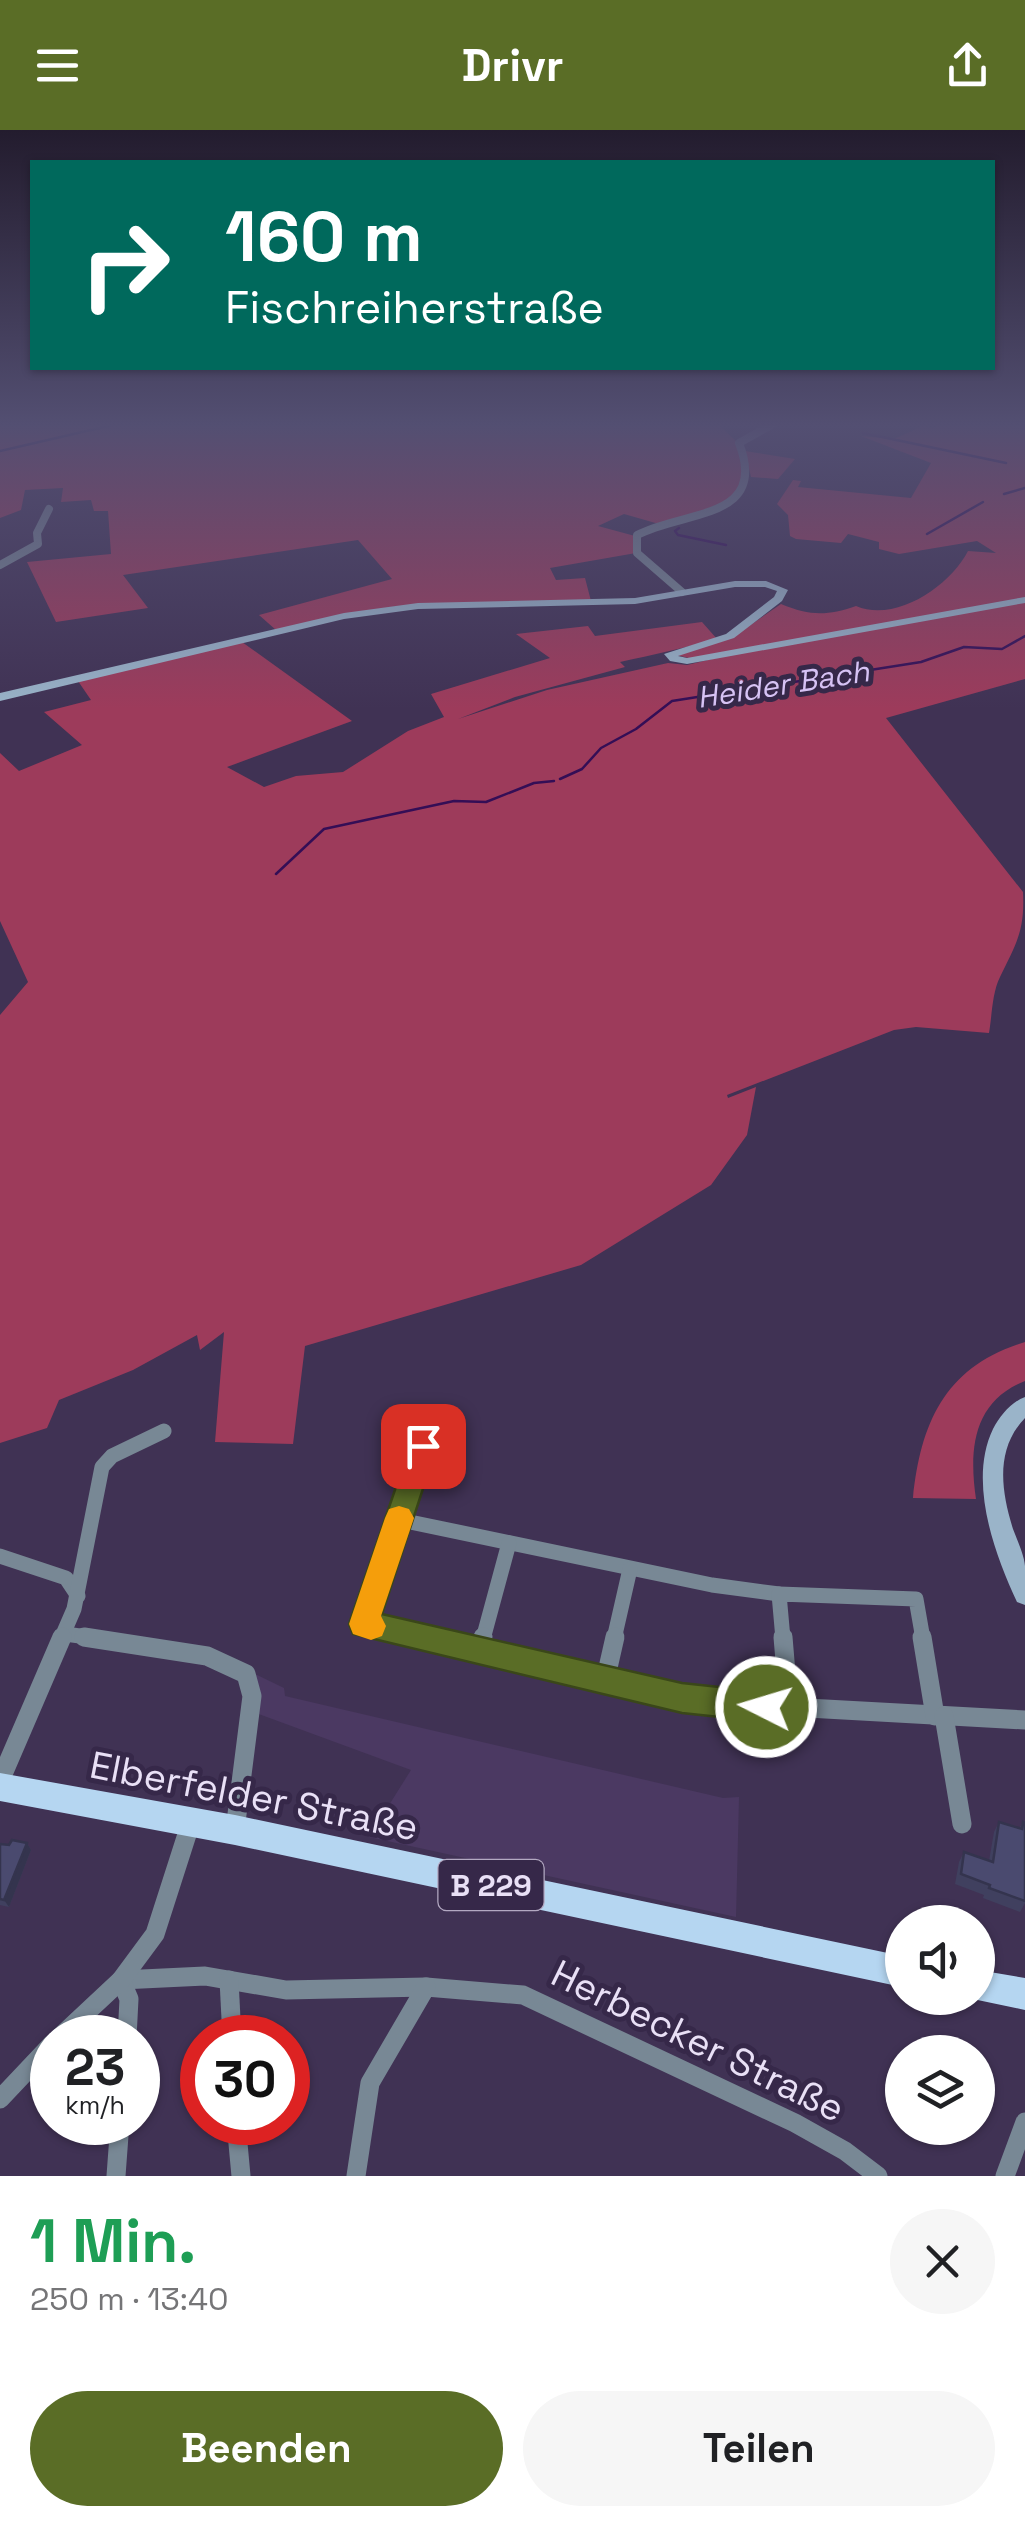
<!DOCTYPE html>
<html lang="de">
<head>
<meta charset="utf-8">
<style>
	:root { --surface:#fff; --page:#f6f6f6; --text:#202124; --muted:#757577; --accent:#5a6d26 }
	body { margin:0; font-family:"Space Grotesk",sans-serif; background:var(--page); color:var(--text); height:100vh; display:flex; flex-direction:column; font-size:38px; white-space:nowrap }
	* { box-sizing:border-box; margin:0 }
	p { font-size:32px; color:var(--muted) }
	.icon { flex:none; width:55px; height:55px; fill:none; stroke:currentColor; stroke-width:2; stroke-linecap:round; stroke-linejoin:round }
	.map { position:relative; height:2046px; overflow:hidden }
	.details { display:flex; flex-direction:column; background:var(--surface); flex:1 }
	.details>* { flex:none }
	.guide { position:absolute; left:30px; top:30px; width:965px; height:210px; border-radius:0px; box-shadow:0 2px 8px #0004; background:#00695c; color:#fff; overflow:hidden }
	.controls { position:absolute; left:885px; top:1775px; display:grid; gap:20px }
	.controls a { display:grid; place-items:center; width:110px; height:110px; border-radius:50%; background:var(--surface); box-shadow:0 2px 8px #0004; font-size:50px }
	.speed { position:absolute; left:30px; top:1885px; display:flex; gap:20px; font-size:50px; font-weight:700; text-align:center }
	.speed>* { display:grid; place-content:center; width:130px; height:130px; border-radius:50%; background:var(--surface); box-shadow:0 2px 8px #0004; line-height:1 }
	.speed small { font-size:25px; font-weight:400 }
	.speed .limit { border:15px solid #d22; background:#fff; color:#111 }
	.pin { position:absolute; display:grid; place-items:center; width:85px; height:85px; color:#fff; margin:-42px; border-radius:20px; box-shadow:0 5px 15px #0006 }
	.me { position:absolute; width:110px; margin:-55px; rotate:275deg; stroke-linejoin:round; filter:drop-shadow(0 0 8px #0008) }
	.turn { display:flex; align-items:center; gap:35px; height:210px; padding:0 30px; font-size:45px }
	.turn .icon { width:130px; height:130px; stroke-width:2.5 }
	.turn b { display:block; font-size:70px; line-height:85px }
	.round { display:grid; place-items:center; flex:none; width:105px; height:105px; border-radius:52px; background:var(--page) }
	.head { display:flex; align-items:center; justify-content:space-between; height:170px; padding:0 30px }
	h1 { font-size:60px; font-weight:700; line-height:75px; color:#1e9e55 }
	.cta { display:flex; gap:20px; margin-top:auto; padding:20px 30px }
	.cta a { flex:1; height:115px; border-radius:60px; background:var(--accent); color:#fff; font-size:40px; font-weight:700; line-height:115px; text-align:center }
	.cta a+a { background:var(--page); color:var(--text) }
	header { display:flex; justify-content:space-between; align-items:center; height:130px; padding:0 30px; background:var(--accent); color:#fff; font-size:45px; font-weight:700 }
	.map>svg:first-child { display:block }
</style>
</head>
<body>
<header><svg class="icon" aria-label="menu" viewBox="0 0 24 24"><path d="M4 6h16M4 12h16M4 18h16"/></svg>Drivr<svg class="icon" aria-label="share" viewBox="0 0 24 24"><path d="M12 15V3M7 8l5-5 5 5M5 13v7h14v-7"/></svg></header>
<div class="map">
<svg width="1025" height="2046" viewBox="0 0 1025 2046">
	<rect width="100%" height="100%" fill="#403254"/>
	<path fill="#4b3962" d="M 251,1542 L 284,1558 L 285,1566 L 723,1668 L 739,1667 L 736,1787 L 369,1707 L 411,1640 L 256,1583 Z"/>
	<g fill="#9d3b5b">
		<path d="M 0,293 L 717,293 L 737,312 L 745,353 L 722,375 L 659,394 L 624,384 L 598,396 L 635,406 L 636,423 L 550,438 L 556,450 L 585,448 L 591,471 L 398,476 L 276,500 L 259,485 L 392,449 L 358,410 L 123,445 L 148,478 L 56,492 L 27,432 L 111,424 L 108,381 L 94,381 L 91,370 L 61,372 L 63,358 L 25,360 L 21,380 L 0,388 Z"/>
		<path d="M 951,293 L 1025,293 L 1025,549 L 886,588 L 1023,762 C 1025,801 1016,814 1000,847 C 992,863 992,886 989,903 L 916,897 L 894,900 L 727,965 L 728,968 L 756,957 L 747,1005 L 711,1055 L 581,1135 L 305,1216 L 293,1314 L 215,1312 L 224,1202 L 200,1220 L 197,1205 L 133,1240 L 59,1270 L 47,1298 L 0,1313 L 0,885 L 28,852 L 0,791 L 0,623 L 19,641 L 82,615 L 44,582 L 91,570 L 78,551 L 242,512 L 352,591 L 227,637 L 264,657 L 296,646 L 343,642 L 408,601 L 444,587 L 431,564 L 550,528 L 516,504 L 588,496 L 595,506 L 702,492 L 717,509 C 683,518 653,525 620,532 L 625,537 L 515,567 L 458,589 L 547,560 L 668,533 L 687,535 L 733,524 L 693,529 L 676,525 L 733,507 L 781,474 C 810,486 827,486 856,476 C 896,493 950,456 968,421 L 996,423 L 977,411 L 899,424 L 879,419 L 879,412 L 848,404 L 841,413 L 796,409 L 790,406 L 788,385 L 777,374 L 793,350 L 801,351 L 798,357 L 911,368 L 931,333 L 861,306 L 894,309 L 925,295 L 931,298 Z"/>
		<path d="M 745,321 L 795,329 L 778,349 L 751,347 Z"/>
		<path d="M 1025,1212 L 1025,1251 C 972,1272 969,1321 976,1369 L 913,1368 C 921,1291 946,1236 1025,1212 Z"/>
	</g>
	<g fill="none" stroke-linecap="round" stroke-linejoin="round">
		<g stroke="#340e56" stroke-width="2.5">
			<path d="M 863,303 L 1006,333"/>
			<path d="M 0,321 L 121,293"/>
			<path d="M 1004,364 L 1025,358"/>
			<path d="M 679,398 L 675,401 L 678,405 L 726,415"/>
			<path d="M 927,404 L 983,372"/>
			<path d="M 560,649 L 582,639 L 601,618 L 636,599 L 672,571 L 921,532 L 964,517 L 1002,519 L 1025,506"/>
			<path d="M 276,744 L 324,699 L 454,671 L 486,672 L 534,653 L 554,651"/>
		</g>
		<g stroke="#788895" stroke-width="8">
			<path d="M 0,435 L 38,414 L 37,403 L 49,379"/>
			<path d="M 682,462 L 637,423 L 637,405 C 685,380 769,390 739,313 L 775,293"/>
		</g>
		<g stroke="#788895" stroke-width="15">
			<path d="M 423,1316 L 364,1494 L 432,1509"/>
			<path d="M 410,1392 L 712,1455 L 779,1464"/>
			<path d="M 0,1426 L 66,1448 L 78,1466"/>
			<path d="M 65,1504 L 102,1509"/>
			<path d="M 61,1509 L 74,1479 L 102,1337 L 112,1326 L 164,1301"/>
			<path d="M 483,1509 L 509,1413"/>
			<path d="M 614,1509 L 630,1439"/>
			<path d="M 783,1509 L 779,1464 L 916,1469 L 923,1509"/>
		</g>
		<g stroke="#788895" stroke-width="19">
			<path d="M 84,1507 L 207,1526 L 246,1544 L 252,1566 L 235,1700"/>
			<path d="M 421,1507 L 715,1573 L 1025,1590"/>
			<path d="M 783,1507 L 789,1579"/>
			<path d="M 922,1507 L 935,1586"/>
			<path d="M 479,1522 L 483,1507"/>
			<path d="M 605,1551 L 615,1507"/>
			<path d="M 944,1586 L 962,1694"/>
			<path d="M 0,1651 L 62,1507"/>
			<path d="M 121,1850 L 205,1846 L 286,1860 L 426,1857 L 523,1865 L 795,1993 L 845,2021 L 878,2046"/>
			<path d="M 121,1850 L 129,1869 L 127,1908"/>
			<path d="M 229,1850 L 232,1908"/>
			<path d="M 59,1908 L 121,1850 L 155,1804 L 191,1692"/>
			<path d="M 0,1969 L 52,1914"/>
			<path d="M 236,1992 L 241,2046"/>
			<path d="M 116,2046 L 120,1992"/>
			<path d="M 356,2046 L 370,1953 L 426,1857"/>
			<path d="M 1005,2046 L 1025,1992"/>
		</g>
		<g fill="#9ab4c9" fill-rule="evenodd">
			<path d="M 735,451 L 766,451 L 788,460 L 782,471 L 734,508 L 678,526 L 687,528 L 1025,467 L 1025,473 L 687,534 L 670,531 L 664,524 L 726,504 L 774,467 L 777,461 L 765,457 L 735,457 L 635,474 L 418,479 L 344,489 L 0,571 L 0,563 L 344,483 L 418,473 L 635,468 Z"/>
			<path d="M 1025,1267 L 1025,1288 C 995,1319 1001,1361 1013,1399 C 1017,1410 1024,1424 1025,1436 C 1025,1449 1025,1462 1025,1475 L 1017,1472 C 994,1423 968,1351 993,1299 C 1000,1286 1011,1272 1025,1267 Z"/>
		</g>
		<g fill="#b5d6f1" fill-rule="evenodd">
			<path d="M 0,1643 L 235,1685 L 902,1826 L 902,1857 L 235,1715 L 0,1671 Z"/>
			<path d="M 978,1840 L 1025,1848 L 1025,1880 L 968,1868 L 978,1868 Z"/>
		</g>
	</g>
	<g fill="#40405f">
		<path d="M 999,1692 L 1019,1699 L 1023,1692 L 1025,1693 L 1025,1773 L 1020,1782 L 983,1768 L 984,1765 L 955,1754 L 959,1732 L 964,1722 L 989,1731 L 994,1702 Z"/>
		<path d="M 27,1713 L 31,1720 L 9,1777 L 0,1775 L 0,1714 L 9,1715 Z"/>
	</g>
	<path fill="#34344e" d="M 27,1713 L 31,1720 L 9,1777 L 4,1770 Z"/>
	<g fill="#4a4a6f" stroke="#34344e" stroke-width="2.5">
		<path d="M 999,1692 L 1022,1699 L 1023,1692 L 1025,1693 L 1025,1771 L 989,1758 L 990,1755 L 961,1744 L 964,1722 L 993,1732 Z"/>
		<path d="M 12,1710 L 27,1713 L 4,1770 L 0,1769 L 0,1714 L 9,1715 Z"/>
	</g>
	<linearGradient id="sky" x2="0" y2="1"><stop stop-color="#231c2e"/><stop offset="0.51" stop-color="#534f72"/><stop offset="1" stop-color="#534f72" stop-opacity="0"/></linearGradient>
	<rect width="1025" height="579" fill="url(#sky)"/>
	<path fill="#5a6d26" stroke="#3a4719" stroke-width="2.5" d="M 423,1304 L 433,1308 L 437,1316 L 382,1484 L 682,1553 L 766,1562 L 777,1567 L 782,1577 L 777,1588 L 766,1592 L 682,1583 L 353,1504 L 349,1494 L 410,1316 L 414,1308 Z"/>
	<path fill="#f59e0b" d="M 399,1376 L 409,1379 L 414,1388 L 381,1486 L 386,1496 L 382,1506 L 371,1510 L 353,1504 L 349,1494 L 385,1388 L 389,1379 Z"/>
	<g text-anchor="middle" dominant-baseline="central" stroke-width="10" stroke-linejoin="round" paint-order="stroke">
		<g font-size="30" font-style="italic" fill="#d6c2f4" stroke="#362849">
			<text transform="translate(783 554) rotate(-9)">Heider Bach</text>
		</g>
		<rect fill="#362849" stroke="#b3a9c2" stroke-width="2.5" x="438.5" y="1730" width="105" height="50" rx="8"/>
		<g font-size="30" font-weight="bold" fill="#e9e0f6">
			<text x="491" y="1755">B 229</text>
		</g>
		<g font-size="38" fill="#e9e0f6" stroke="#362849">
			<text transform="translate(254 1666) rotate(11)">Elberfelder Straße</text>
			<text transform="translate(698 1911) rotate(26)">Herbecker Straße</text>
		</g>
	</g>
</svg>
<div class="controls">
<a><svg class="icon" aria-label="sound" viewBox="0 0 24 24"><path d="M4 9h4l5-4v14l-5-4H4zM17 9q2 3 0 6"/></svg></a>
<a><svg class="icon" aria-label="layers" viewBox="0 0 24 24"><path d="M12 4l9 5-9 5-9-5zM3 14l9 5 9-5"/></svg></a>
</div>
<div class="speed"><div>23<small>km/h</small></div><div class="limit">30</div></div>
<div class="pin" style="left:423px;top:1316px;background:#d93025"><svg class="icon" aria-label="arrive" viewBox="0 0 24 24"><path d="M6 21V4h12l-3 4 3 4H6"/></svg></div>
<svg class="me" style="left:766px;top:1577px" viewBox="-20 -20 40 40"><circle r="17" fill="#5a6d26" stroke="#fff" stroke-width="3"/><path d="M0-11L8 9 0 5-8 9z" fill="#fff"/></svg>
<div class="guide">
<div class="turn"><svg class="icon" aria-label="right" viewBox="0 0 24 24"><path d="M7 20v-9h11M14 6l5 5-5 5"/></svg><div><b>160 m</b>Fischreiherstraße</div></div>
</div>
</div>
<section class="details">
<div class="head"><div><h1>1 Min.</h1><p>250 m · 13:40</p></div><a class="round"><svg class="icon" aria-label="close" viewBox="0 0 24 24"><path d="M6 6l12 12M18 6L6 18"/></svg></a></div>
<div class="cta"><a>Beenden</a><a>Teilen</a></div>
</section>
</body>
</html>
